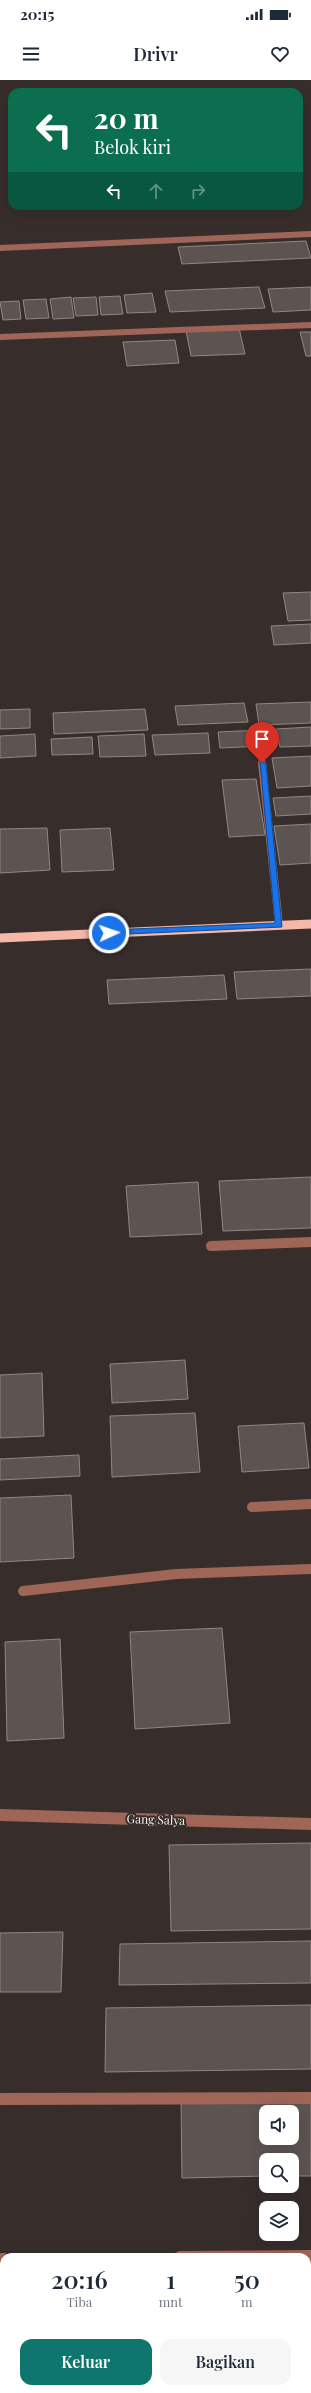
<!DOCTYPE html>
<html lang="id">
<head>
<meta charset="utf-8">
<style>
	:root { --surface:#fff; --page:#f6f6f7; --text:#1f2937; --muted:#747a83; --accent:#0f766e }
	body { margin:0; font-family:"Playfair Display",serif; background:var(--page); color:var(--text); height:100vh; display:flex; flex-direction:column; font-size:15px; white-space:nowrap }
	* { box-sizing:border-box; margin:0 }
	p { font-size:13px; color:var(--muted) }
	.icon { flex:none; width:22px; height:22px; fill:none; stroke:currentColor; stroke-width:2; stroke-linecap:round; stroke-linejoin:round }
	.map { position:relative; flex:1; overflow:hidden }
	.drawer { position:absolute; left:0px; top:2173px; width:311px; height:140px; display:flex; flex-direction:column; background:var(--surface); border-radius:12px 12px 0 0; box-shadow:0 4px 16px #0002 }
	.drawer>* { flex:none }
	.guide { position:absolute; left:8px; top:8px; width:295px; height:122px; border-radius:12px; box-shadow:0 4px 16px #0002; background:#0b6e4f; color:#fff; overflow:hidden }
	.tools { position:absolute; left:259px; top:2025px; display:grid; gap:8px }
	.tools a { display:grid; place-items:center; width:40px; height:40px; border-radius:8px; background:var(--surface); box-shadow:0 4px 16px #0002; font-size:20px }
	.pin { position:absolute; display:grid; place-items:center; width:34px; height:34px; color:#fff; margin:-41px -17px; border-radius:50% 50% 50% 0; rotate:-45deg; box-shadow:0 0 4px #0007 }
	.pin .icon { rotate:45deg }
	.me { position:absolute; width:44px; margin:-22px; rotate:87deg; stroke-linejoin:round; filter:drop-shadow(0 0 3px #0008) }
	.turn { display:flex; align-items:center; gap:14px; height:84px; padding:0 20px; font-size:18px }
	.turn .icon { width:52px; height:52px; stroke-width:2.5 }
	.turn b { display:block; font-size:28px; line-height:34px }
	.lanes { display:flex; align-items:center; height:38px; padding:0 20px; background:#0003; justify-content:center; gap:20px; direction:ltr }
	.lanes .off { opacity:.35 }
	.eta { display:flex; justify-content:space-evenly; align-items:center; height:68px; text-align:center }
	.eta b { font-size:24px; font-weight:600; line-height:28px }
	.primary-button { display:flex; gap:8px; margin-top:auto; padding:8px 20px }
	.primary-button a { flex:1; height:46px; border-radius:12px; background:var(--accent); color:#fff; font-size:16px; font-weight:600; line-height:46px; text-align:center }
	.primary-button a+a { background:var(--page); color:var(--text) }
	.status { display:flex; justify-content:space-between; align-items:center; height:28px; padding:0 20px; background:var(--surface); direction:ltr }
	.status svg { height:11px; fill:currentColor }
	header { display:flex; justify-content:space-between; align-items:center; height:52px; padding:0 20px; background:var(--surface); font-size:18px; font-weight:600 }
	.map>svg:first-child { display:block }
</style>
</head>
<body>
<div class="status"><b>20:15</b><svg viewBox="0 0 49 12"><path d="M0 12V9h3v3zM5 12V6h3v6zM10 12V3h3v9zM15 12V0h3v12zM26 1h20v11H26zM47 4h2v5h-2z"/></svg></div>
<header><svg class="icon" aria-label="menu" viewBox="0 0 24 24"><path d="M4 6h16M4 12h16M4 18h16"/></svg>Drivr<svg class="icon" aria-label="heart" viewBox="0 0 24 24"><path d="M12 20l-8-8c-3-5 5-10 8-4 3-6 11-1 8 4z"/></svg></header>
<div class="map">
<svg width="311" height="2313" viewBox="0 0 311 2313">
	<rect width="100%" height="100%" fill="#372e2c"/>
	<g fill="#5d5452" stroke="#908683" fill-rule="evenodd">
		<path d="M 306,161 L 311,178 L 182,184 L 178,167 Z"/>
		<path d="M 259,207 L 265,228 L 170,232 L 165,211 Z"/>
		<path d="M 311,207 L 311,230 L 273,232 L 268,209 Z"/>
		<path d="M 152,213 L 156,232 L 127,233 L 124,215 Z"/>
		<path d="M 120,216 L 123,234 L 101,235 L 99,217 Z"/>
		<path d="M 71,217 L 74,238 L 53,239 L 50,219 Z"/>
		<path d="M 96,217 L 98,235 L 76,236 L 73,218 Z"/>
		<path d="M 46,219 L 49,238 L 26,239 L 23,220 Z"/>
		<path d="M 19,221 L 21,239 L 3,240 L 0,222 Z"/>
		<path d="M 239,248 L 245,274 L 191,276 L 186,251 Z"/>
		<path d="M 300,252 L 311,252 L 311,276 L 306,276 Z"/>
		<path d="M 175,260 L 179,283 L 127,286 L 123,262 Z"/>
		<path d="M 311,512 L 311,540 L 288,541 L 283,513 Z"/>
		<path d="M 311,544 L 311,563 L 274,565 L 271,546 Z"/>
		<path d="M 311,622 L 311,643 L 259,645 L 256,624 Z"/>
		<path d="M 244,623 L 248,642 L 178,645 L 175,626 Z"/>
		<path d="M 30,629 L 30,648 L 0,649 L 0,630 Z"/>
		<path d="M 145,629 L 148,650 L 54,654 L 53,633 Z"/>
		<path d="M 311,647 L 311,666 L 280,667 L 276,649 Z"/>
		<path d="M 262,650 L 264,666 L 220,668 L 218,652 Z"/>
		<path d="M 208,653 L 210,673 L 155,675 L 152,655 Z"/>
		<path d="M 35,654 L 36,676 L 0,678 L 0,656 Z"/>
		<path d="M 144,654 L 146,676 L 100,677 L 98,656 Z"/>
		<path d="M 92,657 L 93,674 L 52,675 L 51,659 Z"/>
		<path d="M 311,676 L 311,706 L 277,708 L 272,678 Z"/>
		<path d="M 256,699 L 265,755 L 229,757 L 222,700 Z"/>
		<path d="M 311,716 L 311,734 L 276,736 L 273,718 Z"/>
		<path d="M 311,744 L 311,783 L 280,785 L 274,746 Z"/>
		<path d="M 47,748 L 50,790 L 0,793 L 0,749 Z"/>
		<path d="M 110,748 L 114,790 L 62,792 L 60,750 Z"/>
		<path d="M 311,889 L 311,916 L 237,919 L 234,892 Z"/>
		<path d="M 224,895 L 227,919 L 109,924 L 107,900 Z"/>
		<path d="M 311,1097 L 311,1148 L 223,1151 L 219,1101 Z"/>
		<path d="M 198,1102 L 202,1154 L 130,1157 L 126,1106 Z"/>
		<path d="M 185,1280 L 188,1319 L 112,1323 L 110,1284 Z"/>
		<path d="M 42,1293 L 44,1356 L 0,1358 L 0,1295 Z"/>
		<path d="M 195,1333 L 200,1392 L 112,1397 L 110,1336 Z"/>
		<path d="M 304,1343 L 309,1388 L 242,1392 L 238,1346 Z"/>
		<path d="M 79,1375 L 80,1396 L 0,1400 L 0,1379 Z"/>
		<path d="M 71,1415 L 74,1478 L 0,1482 L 0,1418 Z"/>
		<path d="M 222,1548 L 230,1643 L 135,1649 L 130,1552 Z"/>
		<path d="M 60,1559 L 64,1658 L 7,1661 L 5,1562 Z"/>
		<path d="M 311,1763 L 311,1849 L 171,1851 L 169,1765 Z"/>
		<path d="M 63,1852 L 61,1912 L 0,1912 L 0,1853 Z"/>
		<path d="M 311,1861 L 311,1903 L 119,1905 L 120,1864 Z"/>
		<path d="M 311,1925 L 311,1989 L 105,1992 L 106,1928 Z"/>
		<path d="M 311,2020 L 311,2096 L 292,2096 L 292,2080 L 266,2080 L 266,2096 L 182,2098 L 181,2021 ZM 266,2032 L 292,2032 L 292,2058 L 266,2058 Z"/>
	</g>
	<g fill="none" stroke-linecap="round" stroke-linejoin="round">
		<path stroke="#9f6658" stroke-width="8" d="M 262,683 L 279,845"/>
		<g stroke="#9f6658" stroke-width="6">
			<path d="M 0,168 L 311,154"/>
			<path d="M 0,257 L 311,245"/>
		</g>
		<g stroke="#9f6658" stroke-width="10">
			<path d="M 211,1166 L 311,1162"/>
			<path d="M 252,1427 L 311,1424"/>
			<path d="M 23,1511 L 176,1494 L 311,1489"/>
		</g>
		<g stroke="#9f6658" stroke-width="12">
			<path d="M 0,1735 L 311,1744"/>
			<path d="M 0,2019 L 311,2018"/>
			<path d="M 180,2177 L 311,2176"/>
			<path d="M 0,2179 L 4,2179"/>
		</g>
		<path stroke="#f5b8a8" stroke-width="9" d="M 0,858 L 311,844"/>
	</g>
	<path fill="#1a73e8" stroke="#114b97" d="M 260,681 L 266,683 L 282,847 L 106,855 L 106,851 L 109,850 L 275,843 Z"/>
	<g text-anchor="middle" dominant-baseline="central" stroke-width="4" stroke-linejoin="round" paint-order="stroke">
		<g font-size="12" fill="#f6f1ef" stroke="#372e2c">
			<text transform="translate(156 1739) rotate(2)">Gang Salya</text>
		</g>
	</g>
</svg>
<div class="tools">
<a><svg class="icon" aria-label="sound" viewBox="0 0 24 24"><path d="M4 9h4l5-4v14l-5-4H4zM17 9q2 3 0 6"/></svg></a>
<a><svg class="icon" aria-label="search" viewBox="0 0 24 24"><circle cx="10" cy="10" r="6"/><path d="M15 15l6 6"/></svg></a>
<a><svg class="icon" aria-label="layers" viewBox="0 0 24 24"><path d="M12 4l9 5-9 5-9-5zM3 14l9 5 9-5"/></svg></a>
</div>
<div class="pin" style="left:262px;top:683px;background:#d93025"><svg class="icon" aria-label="arrive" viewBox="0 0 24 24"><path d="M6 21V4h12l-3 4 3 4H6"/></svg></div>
<svg class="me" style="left:109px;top:853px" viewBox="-20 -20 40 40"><circle r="17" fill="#1a73e8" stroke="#fff" stroke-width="3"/><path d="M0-11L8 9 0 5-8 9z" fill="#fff"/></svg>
<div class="guide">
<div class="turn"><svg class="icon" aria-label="left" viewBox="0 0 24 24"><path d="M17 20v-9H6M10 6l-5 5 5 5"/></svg><div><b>20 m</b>Belok kiri</div></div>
<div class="lanes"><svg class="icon" aria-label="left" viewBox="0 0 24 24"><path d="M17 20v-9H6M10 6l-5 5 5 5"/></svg><svg class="icon off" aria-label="ahead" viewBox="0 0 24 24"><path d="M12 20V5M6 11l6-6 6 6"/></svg><svg class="icon off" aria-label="right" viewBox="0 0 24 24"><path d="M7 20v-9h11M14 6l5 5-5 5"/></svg></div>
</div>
<section class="drawer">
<div class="eta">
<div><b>20:16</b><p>Tiba</p></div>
<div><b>1</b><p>mnt</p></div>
<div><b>50</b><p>m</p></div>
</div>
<div class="primary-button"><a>Keluar</a><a>Bagikan</a></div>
</section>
</div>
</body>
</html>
